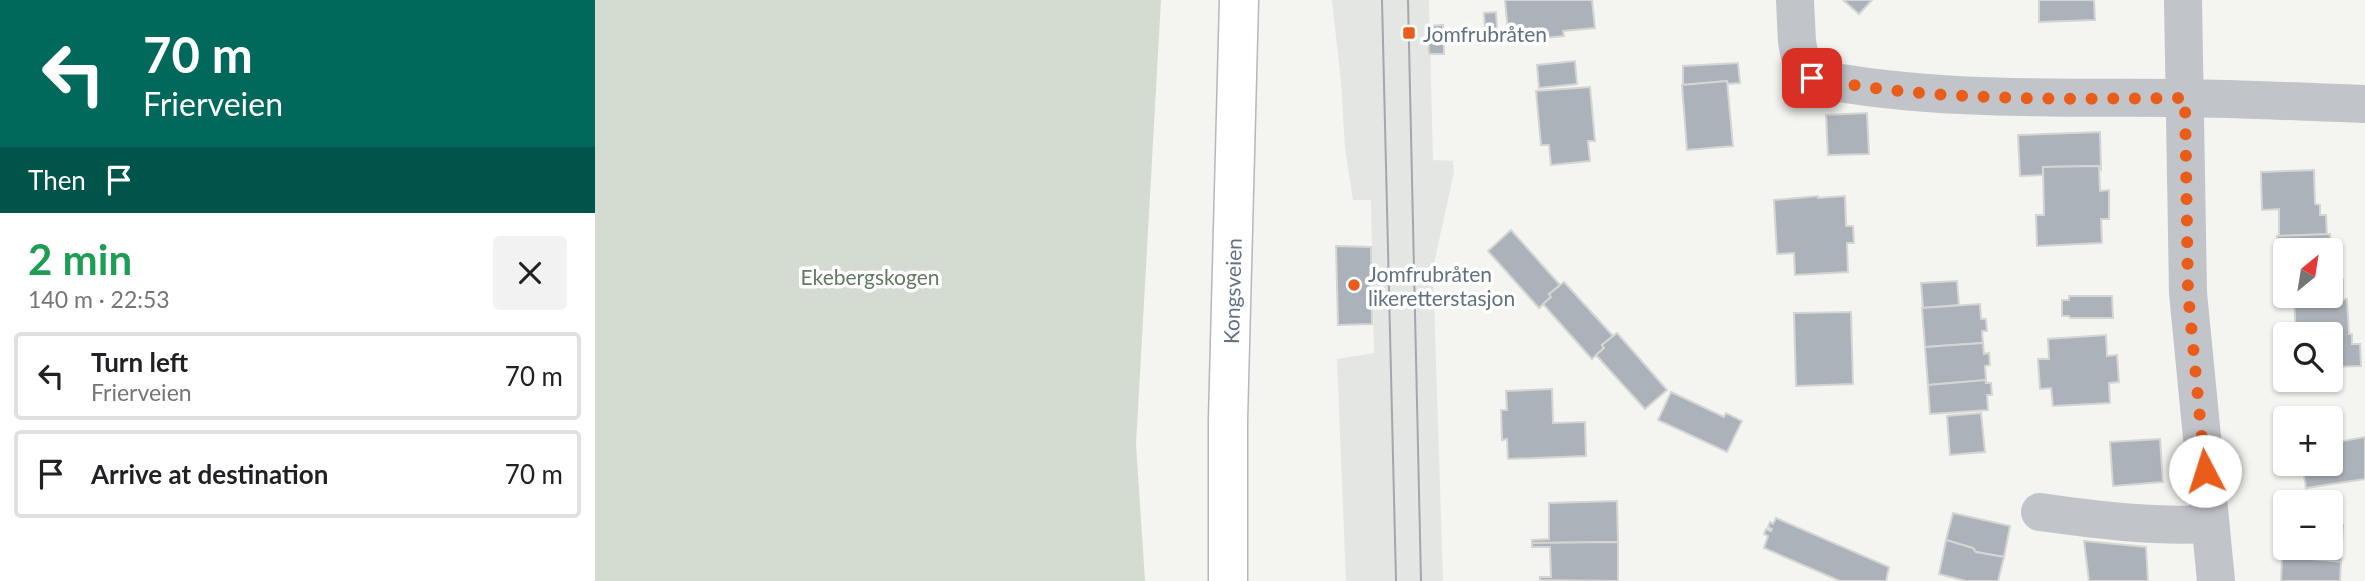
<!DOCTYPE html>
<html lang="en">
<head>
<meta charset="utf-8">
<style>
	:root { --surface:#fff; --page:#f2f2f2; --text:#202124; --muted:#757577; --line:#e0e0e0 }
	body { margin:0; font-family:Lato,sans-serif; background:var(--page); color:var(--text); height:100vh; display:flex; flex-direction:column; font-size:26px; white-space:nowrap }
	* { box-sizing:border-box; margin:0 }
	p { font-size:23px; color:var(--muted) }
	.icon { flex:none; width:38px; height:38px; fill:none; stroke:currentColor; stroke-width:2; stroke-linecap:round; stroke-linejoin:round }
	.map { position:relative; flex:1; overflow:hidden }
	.drawer { display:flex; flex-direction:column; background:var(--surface); width:595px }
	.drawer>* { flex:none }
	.hud { background:#00695c; color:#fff; overflow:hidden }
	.needle { width:46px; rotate:30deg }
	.controls { position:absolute; left:1678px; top:238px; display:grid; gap:14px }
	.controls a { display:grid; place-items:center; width:70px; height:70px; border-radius:7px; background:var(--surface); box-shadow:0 2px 5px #0004; font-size:35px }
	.pin { position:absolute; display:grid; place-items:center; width:60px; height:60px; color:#fff; margin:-30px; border-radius:14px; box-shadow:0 4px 10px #0006 }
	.me { position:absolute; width:77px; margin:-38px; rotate:355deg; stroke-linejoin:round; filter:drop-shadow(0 0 5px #0008) }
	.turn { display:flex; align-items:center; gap:24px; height:147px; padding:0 28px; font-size:32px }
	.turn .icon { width:91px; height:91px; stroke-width:2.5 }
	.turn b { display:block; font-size:49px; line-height:60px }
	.then { display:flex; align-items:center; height:66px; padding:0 28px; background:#0003; gap:14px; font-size:26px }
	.round { display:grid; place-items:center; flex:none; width:74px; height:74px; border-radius:7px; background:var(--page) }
	.headline { display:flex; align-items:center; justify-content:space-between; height:119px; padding:0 28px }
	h1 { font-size:42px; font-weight:700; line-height:52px; color:#1e9e55 }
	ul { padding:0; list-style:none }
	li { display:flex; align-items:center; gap:21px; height:88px; margin:0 14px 10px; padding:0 14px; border:4px solid var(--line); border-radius:7px }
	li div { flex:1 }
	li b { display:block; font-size:26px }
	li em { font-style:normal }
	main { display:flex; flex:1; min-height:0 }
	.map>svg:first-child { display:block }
</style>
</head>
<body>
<main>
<section class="drawer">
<div class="hud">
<div class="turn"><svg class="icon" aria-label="left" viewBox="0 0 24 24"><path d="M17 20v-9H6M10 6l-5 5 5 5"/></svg><div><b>70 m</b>Frierveien</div></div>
<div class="then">Then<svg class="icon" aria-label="arrive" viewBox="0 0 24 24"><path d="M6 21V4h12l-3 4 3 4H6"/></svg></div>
</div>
<div class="headline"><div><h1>2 min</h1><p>140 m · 22:53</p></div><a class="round"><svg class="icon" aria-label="close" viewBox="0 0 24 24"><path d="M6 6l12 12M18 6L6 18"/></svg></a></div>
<ul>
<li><svg class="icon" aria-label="left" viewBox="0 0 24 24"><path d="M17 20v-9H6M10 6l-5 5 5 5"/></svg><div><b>Turn left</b><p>Frierveien</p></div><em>70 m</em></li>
<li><svg class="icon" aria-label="arrive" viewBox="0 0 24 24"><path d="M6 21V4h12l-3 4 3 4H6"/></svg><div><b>Arrive at destination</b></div><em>70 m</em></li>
</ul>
</section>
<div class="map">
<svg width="1770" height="581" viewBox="0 0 1770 581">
	<rect width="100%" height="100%" fill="#f4f4f0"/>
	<path fill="#e4e6e3" d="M 737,0 L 834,0 L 838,160 L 858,161 L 859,172 L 838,268 L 848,581 L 751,581 L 742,359 L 779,353 L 776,200 L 758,200 L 750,148 L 746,82 Z"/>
	<path fill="#d4dbd1" d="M 0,0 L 566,0 L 541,444 L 550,581 L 0,581 Z"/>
	<g fill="#acb2b9" stroke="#d5d5d3" stroke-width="2">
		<path d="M 910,0 L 997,0 L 1000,28 L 968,31 L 969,36 L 914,41 Z"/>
		<path d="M 1248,0 L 1277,0 L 1264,14 Z"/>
		<path d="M 1444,0 L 1499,0 L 1500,20 L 1444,22 Z"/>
		<path d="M 901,12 L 902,29 L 890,30 L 889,13 Z"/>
		<path d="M 848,25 L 849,54 L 834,54 L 832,26 Z"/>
		<path d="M 980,61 L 982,84 L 944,88 L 942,65 Z"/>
		<path d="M 1143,63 L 1145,83 L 1133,84 L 1132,81 L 1088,85 L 1088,66 Z"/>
		<path d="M 1132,81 L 1138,146 L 1092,150 L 1087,85 Z"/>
		<path d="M 995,87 L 1000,141 L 993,141 L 995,161 L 956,165 L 954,145 L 946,145 L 941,91 Z"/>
		<path d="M 1272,113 L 1274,154 L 1233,155 L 1231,115 Z"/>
		<path d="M 1505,132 L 1506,169 L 1504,166 L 1448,167 L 1448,175 L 1425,176 L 1423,135 Z"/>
		<path d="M 1504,166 L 1505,191 L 1514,190 L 1514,219 L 1506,219 L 1507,243 L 1442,246 L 1441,215 L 1449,215 L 1448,167 Z"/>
		<path d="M 1719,170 L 1720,204 L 1725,205 L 1725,215 L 1731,215 L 1732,234 L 1684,236 L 1684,209 L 1667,210 L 1666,172 Z"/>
		<path d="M 1223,196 L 1223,198 L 1250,196 L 1251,226 L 1258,226 L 1259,243 L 1252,243 L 1253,272 L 1200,275 L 1199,253 L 1182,254 L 1179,200 Z"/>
		<path d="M 916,230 L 965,285 L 954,294 L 956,297 L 944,308 L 893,251 Z"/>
		<path d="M 1735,234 L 1737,270 L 1741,270 L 1741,280 L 1748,280 L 1748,299 L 1701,301 L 1701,296 L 1736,296 L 1736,250 L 1690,250 L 1690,274 L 1684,275 L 1682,236 Z"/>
		<path d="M 741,246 L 776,247 L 777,324 L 743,325 Z"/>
		<path d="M 1362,281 L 1364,305 L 1328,308 L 1326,283 Z"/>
		<path d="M 969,282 L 1018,336 L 1007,345 L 1009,348 L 997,359 L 948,304 L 956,297 L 954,294 Z"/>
		<path d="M 1474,296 L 1517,296 L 1518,318 L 1475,318 L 1474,316 L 1467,316 L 1467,300 L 1474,300 Z"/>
		<path d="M 1752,299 L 1754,334 L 1757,334 L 1757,344 L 1765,344 L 1766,366 L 1736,367 L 1736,334 L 1701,334 L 1699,301 Z"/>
		<path d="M 1385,304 L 1386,319 L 1391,319 L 1392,331 L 1387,331 L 1388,343 L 1330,347 L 1327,308 Z"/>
		<path d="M 1256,312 L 1258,384 L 1201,386 L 1199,313 Z"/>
		<path d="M 1022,333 L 1072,390 L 1050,409 L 1001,355 L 1009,348 L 1007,345 Z"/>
		<path d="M 1511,335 L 1512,356 L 1522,355 L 1524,382 L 1514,383 L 1515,403 L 1458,406 L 1456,388 L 1445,389 L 1443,359 L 1454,359 L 1453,339 Z"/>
		<path d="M 1388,343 L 1389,354 L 1394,353 L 1395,365 L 1390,366 L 1391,380 L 1333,385 L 1330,347 Z"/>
		<path d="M 1391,380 L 1391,383 L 1396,383 L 1397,395 L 1392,395 L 1393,410 L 1335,414 L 1333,385 Z"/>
		<path d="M 957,389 L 958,423 L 990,422 L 991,456 L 913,459 L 912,439 L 907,440 L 906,410 L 912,410 L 911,391 Z"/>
		<path d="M 1076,392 L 1129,417 L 1131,413 L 1147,421 L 1132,452 L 1063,420 Z"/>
		<path d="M 1386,413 L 1390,452 L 1355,455 L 1352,416 Z"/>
		<path d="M 1770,437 L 1770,479 L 1711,488 L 1707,464 L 1736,464 L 1736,443 Z"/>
		<path d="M 1565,439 L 1568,482 L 1518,486 L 1515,442 Z"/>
		<path d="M 1022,501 L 1023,542 L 937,543 L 937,540 L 954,539 L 954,503 Z"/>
		<path d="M 1358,513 L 1415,526 L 1409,557 L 1381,552 L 1378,548 L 1351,540 Z"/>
		<path d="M 1181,518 L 1294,567 L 1291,581 L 1245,581 L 1169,548 L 1173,536 L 1169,534 L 1171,529 L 1176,531 L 1177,529 L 1173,527 L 1175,522 L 1178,524 Z"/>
		<path d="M 1689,521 L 1690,522 L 1690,548 L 1736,548 L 1736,524 L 1748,525 L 1746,562 L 1687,556 Z"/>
		<path d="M 1351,540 L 1378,548 L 1381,552 L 1409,557 L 1403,581 L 1371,581 L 1344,574 Z"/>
		<path d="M 1489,541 L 1551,547 L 1553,581 L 1494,581 Z"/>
		<path d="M 1023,542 L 1023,581 L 945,580 L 945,577 L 956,577 L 955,547 L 937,547 L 937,543 Z"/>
		<path d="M 1687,556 L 1746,562 L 1746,560 L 1745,581 L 1686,581 Z"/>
	</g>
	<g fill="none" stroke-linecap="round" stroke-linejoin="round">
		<defs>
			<g id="major">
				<path id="s1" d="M 633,581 L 633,420 L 644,0"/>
			</g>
		</defs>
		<use href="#major" stroke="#b4b8bc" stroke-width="41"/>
		<g stroke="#c1c4c8" stroke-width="38">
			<path d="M 1200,0 L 1202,42 L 1206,63 L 1217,78 C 1340,102 1465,97 1589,98 C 1649,99 1710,102 1770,104"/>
			<path d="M 1588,0 L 1593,293 L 1621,581"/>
			<path d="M 1445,512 C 1503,520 1557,527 1615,524"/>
		</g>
		<use href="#major" stroke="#fff" stroke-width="38"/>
		<g stroke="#a1a7ad" stroke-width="2">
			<path d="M 787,0 L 801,581"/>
			<path d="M 813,0 L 826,581"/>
		</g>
	</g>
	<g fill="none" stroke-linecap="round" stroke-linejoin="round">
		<path stroke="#ea5c1a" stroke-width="12" stroke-dasharray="0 21.6" d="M 1217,78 C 1340,102 1466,99 1590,98 L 1593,293 L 1610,471"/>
	</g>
	<g fill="#ea5c1a" stroke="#fff" stroke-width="2.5">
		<rect x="807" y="26" width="14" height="14" rx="3.5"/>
		<circle cx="759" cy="285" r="7"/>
	</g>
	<g text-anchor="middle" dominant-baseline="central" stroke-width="7" stroke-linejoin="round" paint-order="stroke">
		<g font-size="21" fill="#627182" stroke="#fff" text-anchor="start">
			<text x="828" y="33">Jomfrubråten</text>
			<text x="773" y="273">Jomfrubråten<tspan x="773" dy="24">likeretterstasjon</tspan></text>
		</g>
		<g font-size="21" fill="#647961" stroke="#fff">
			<text x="275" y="276">Ekebergskogen</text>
		</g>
		<g font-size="21" fill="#627182" stroke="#fff">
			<text stroke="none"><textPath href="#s1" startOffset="290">Kongsveien</textPath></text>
		</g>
	</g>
</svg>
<div class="controls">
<a><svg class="needle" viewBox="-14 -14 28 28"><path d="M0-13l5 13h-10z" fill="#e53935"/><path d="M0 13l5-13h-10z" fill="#757577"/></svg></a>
<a><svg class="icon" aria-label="search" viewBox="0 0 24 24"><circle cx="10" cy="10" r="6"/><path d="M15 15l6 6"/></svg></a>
<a>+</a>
<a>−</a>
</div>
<div class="pin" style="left:1217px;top:78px;background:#d93025"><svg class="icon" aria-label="arrive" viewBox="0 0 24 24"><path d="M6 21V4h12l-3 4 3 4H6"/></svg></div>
<svg class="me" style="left:1610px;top:471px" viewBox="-20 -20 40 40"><circle r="19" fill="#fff"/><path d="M0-13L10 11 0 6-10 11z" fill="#ea5c1a"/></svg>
</div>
</main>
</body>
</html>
